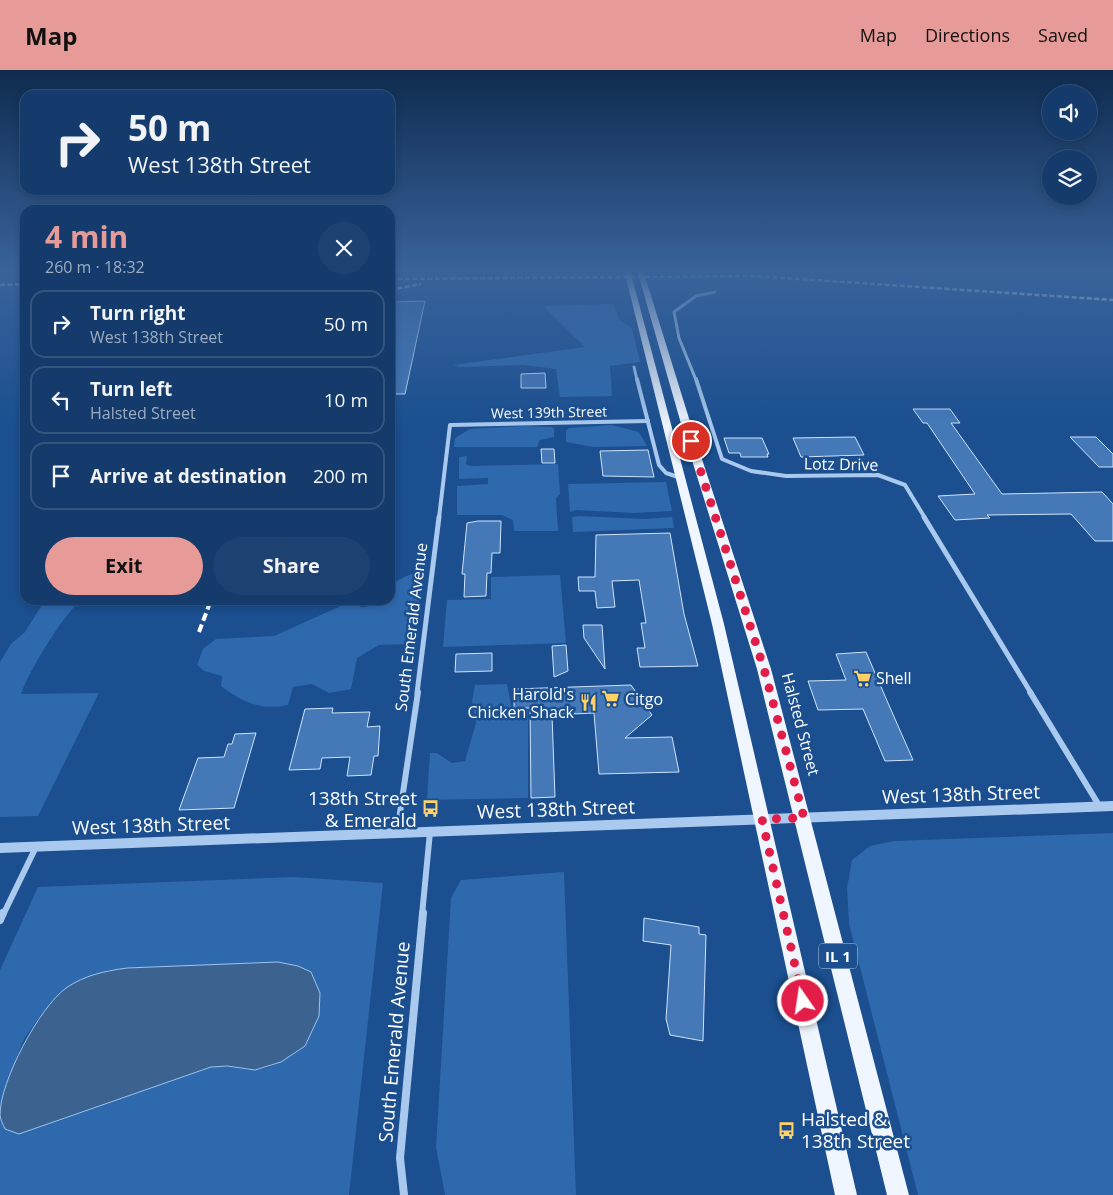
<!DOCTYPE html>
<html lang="en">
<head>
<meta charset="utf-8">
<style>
	:root { --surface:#143b6b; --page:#1d4271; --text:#f1f3f6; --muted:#9dadc1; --line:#33557e; --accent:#e69b98 }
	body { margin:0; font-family:"Open Sans",sans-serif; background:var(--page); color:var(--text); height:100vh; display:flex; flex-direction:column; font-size:19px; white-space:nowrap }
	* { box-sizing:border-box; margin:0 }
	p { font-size:16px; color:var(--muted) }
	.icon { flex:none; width:28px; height:28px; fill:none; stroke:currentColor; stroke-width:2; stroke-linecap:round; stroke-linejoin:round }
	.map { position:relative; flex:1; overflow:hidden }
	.side { position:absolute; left:20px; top:135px; width:375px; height:400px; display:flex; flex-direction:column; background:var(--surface); border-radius:15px; box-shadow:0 2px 8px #0003,0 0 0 1px var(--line) }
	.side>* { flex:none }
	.banner { position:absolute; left:20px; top:20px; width:375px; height:105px; border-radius:15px; box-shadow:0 2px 8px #0003,0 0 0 1px var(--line); background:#143b6b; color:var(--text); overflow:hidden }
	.controls { position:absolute; left:1042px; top:15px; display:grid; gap:10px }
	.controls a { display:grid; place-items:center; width:55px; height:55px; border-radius:50%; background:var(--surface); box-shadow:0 2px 8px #0003,0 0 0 1px var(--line); font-size:25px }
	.pin { position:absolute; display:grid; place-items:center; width:42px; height:42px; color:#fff; margin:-21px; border:2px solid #fff; border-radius:50%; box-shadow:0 1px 5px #0007 }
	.me { position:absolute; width:55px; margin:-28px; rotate:347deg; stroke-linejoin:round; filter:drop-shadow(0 0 4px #0008) }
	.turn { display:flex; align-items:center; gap:18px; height:105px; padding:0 25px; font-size:22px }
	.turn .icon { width:65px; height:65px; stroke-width:2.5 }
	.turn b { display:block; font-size:35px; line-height:42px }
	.round { display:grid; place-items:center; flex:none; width:52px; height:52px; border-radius:26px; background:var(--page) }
	.overview { display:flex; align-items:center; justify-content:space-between; height:85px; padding:0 25px }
	h1 { font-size:30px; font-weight:700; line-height:38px; color:var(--accent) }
	.button { display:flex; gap:10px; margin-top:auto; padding:10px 25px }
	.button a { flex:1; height:58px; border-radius:30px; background:var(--accent); color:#111; font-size:20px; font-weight:700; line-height:58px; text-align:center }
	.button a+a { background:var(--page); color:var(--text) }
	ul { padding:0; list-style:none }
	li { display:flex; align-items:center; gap:15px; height:68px; margin:0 10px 8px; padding:0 15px; border:2px solid var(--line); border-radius:15px }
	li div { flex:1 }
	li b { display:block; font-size:19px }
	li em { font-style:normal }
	header { display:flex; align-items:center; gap:30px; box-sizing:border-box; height:70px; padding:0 25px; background:var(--accent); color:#111 }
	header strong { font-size:24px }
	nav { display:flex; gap:28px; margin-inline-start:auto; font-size:18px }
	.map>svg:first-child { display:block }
</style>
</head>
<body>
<header>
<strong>Map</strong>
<nav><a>Map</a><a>Directions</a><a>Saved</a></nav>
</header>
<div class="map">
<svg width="1113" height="1125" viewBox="0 0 1113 1125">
	<rect width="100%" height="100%" fill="#1b4f8f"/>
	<g fill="#2e69ad">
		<path d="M 614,234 L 619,249 L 632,259 L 640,292 L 610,296 L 612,326 L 560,327 L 556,299 L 523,295 L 460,297 L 453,295 L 585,277 L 543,236 Z"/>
		<path d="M 612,355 L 639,362 L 647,376 L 594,377 L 566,372 L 566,361 L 569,358 Z"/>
		<path d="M 525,356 L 551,357 L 554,358 L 554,367 L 540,370 L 537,377 L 454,377 L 455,368 L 470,359 Z"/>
		<path d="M 467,386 L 466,394 L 470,396 L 558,394 L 560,424 L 556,428 L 558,461 L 514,461 L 513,450 L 502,445 L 457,445 L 457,416 L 488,414 L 488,408 L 459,409 L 459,387 Z"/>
		<path d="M 666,412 L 672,441 L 634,443 L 576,440 L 570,442 L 568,414 Z"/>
		<path d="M 579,446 L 645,449 L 672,447 L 674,458 L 573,462 L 572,447 Z"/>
		<path d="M 411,504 L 423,505 L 414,574 L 379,575 L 357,588 L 351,619 L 329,623 L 312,614 L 293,617 L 288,635 C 261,641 242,632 221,616 L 222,606 L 204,601 L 197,595 L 203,579 L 216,569 L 274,566 L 354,530 L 361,537 C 374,537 379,530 390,530 L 390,514 Z"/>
		<path d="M 560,505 L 566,573 L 443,577 L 447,530 L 491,529 L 491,507 Z"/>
		<path d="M 45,530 L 81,530 C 63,545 29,601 21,624 L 99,623 L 38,746 L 0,747 L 0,592 L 11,574 L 25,562 Z"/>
		<path d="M 507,614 L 512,640 L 528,640 L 528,728 L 427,730 L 430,683 L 437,683 L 452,693 L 465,691 L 476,653 L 472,631 L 475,615 Z"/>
		<path d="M 1113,763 L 1113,1125 L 918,1125 L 849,854 L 847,818 L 852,790 L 870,776 L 894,771 Z"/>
		<path d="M 564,802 L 576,1125 L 445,1125 L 436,1077 L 451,828 L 461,810 Z"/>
		<path d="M 294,807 L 383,813 L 349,1125 L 0,1125 L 0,1047 L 5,1059 L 19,1064 L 211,997 C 228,995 239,1000 255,1000 C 273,999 290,986 305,976 L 298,896 L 278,892 L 108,900 L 43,942 L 24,969 L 5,1017 L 0,1041 L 0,900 L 38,817 Z"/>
	</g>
	<path fill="#3c6290" stroke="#9cc4f0" d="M 278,892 L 298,896 L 311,902 L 320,923 L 319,946 L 305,976 L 281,992 L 255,1000 L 227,996 L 211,997 L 19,1064 L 5,1059 C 3,1054 0,1049 0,1045 C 0,1011 39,938 66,918 C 85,905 105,901 127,898 Z"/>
	<g fill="#4478b7" stroke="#cfe3fa">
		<path d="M 425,231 L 405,324 L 390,324 L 390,232 Z"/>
		<path d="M 545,303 L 546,318 L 521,318 L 521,304 Z"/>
		<path d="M 913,339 L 950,339 L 960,353 L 951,353 L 1002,424 L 1102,422 L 1113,434 L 1113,471 L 1095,471 L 1071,444 L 987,445 L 990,448 L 955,450 L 938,426 L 975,424 L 927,353 L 923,353 Z"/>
		<path d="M 855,367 L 864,385 L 801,387 L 793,368 Z"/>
		<path d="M 1070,367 L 1096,367 L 1113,384 L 1113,397 L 1099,397 Z"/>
		<path d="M 724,368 L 762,368 L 769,384 L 767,384 L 768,387 L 741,387 L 740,383 L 729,383 Z"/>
		<path d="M 541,379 L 554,379 L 555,393 L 542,393 Z"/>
		<path d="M 648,380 L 654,407 L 603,406 L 600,381 Z"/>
		<path d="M 478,451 L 501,451 L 500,483 L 492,483 L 491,503 L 487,503 L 486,526 L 464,527 L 465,504 L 462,504 L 467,453 Z"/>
		<path d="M 670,463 L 684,544 L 698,596 L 640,597 L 637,578 L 645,578 L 641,553 L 646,553 L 639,510 L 612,511 L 615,537 L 597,538 L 595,521 L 579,521 L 578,507 L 595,507 L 596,465 Z"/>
		<path d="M 583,555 L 602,555 L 605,599 L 584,568 Z"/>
		<path d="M 566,575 L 568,601 L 554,607 L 552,576 Z"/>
		<path d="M 866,582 L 888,633 L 913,690 L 885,691 L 863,639 L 818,640 L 808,611 L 846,610 L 836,584 Z"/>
		<path d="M 492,583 L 492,601 L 455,602 L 456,584 Z"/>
		<path d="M 631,615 L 652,645 L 625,668 L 672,667 L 679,702 L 599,704 L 594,643 L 552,645 L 555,727 L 531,728 L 530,638 L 514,638 L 514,619 Z"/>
		<path d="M 333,638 L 332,643 L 370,642 L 367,657 L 380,656 L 378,686 L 374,686 L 371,705 L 347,706 L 350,687 L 322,688 L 320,699 L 289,700 L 305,639 Z"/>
		<path d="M 256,663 L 234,738 L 179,740 L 198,688 L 224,687 L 228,674 L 232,674 L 235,664 Z"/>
		<path d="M 644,848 L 699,857 L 699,864 L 706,865 L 703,971 L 670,965 L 666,949 L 671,875 L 643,871 Z"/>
	</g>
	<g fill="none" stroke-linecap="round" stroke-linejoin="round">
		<g stroke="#a9c9ee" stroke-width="3">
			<path d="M 634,297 L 637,310"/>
			<path d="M 696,310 L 679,268 L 674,242 L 696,226 L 715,222"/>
		</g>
		<g stroke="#a9c9ee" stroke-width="4">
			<path d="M 637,309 L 659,395 L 666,403 L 681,408"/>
			<path d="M 696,309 L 722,389 L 751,401 L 786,406 L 878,405 L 905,415 L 925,448"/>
			<path d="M 439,448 L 450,355 L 648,351"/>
		</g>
		<g stroke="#a9c9ee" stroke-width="5">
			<path d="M 924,447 L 1031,623"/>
			<path d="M 417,623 L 439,447"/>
		</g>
		<g stroke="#a9c9ee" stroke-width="6">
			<path d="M 1030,622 L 1100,737"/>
			<path d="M 397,763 L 418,622"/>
			<path d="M 3,845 L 36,777"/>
			<path d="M 422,845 L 430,762"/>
		</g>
		<g stroke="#a9c9ee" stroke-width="8">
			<path d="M 0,850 L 3,843"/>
			<path d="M 404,1125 L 400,1088 L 423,843"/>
		</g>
		<path fill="#a9c9ee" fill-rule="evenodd" d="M 1113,731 L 1113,741 L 0,783 L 0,773 Z"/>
		<g fill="#f0f6ff" fill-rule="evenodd">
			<path d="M 624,200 L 630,200 L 724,554 L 857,1125 L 835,1125 L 712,554 Z"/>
			<path d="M 637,200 L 643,200 L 696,371 L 771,599 L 909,1125 L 887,1125 L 757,599 L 686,371 Z"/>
		</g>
		<g stroke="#fff" stroke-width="2.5" stroke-dasharray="5 2.5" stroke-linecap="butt">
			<path d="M 390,209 L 755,206 L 1113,230"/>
			<path d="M 0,215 L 25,214"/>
			<path d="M 390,220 L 421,214"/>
		</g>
		<path stroke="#fff" stroke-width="4" stroke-dasharray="8 4" stroke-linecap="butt" d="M 199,562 L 211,530"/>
	</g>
	<linearGradient id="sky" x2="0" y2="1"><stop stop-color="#0f2b4f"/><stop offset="0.56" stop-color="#39639b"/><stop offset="1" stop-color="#39639b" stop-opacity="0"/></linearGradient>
	<rect width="1113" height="358" fill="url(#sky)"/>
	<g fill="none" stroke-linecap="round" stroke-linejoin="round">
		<path stroke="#e11d48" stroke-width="9" stroke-dasharray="0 16.2" d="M 691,371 L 764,599 L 804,748 L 762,749 L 803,931"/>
	</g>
	<defs>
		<symbol id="supermarket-bare" viewBox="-9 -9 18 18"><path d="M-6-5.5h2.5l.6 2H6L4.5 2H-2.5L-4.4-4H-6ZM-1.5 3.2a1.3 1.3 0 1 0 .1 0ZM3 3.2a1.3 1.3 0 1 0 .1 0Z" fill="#ffd166" stroke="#1b4f8f" stroke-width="2.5" paint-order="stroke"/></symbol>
		<symbol id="restaurant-bare" viewBox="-9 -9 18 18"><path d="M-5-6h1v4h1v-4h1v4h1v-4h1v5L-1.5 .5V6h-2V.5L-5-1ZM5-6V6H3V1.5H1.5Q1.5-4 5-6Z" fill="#ffd166" stroke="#1b4f8f" stroke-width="2.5" paint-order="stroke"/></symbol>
		<symbol id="bus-bare" viewBox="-9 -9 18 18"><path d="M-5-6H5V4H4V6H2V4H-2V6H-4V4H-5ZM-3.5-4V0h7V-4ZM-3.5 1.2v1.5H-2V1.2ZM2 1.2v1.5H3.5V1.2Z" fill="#ffd166" stroke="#1b4f8f" stroke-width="2.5" paint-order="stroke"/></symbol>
	</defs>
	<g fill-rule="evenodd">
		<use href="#supermarket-bare" x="850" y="596" width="25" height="25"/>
		<use href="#supermarket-bare" x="598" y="616" width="25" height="25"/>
		<use href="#restaurant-bare" x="576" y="620" width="25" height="25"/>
		<use href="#bus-bare" x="418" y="726" width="25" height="25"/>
		<use href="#bus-bare" x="774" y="1048" width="25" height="25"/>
	</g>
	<g text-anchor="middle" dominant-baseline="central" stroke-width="5" stroke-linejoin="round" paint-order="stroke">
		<g font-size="14" fill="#fff" stroke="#1b4f8f">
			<text transform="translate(549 342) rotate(-1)">West 139th Street</text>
		</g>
		<rect fill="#1b4f8f" stroke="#bbcadd" stroke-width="1" x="819" y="873.5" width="38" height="25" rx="4"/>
		<g font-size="15" font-weight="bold" fill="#fff">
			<text x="838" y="886">IL 1</text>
		</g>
		<g font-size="16" fill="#fff" stroke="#1b4f8f">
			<text transform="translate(841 394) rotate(1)">Lotz Drive</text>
			<text transform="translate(411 557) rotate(-83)">South Emerald Avenue</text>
			<text transform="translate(801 654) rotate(75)">Halsted Street</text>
		</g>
		<g font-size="16" fill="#fff" stroke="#1b4f8f" text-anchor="start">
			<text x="876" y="608">Shell</text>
			<text x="574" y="624" text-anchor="end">Harold's<tspan x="574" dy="18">Chicken Shack</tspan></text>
			<text x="625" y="629">Citgo</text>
		</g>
		<g font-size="19" fill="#fff" stroke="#1b4f8f">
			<text transform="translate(961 724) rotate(-2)">West 138th Street</text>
			<text transform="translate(556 739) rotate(-2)">West 138th Street</text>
			<text transform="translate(151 755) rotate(-2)">West 138th Street</text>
			<text transform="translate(394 972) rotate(-85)">South Emerald Avenue</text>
		</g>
		<g font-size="19" fill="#fff" stroke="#1b4f8f" text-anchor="end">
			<text x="417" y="728">138th Street<tspan x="417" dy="22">&amp; Emerald</tspan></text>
			<text x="801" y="1049" text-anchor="start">Halsted &amp;<tspan x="801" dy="22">138th Street</tspan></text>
		</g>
	</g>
</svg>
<div class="controls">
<a><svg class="icon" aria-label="sound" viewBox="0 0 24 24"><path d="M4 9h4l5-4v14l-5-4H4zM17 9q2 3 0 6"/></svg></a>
<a><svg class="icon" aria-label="layers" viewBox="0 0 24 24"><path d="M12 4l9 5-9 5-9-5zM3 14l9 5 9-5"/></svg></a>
</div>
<div class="pin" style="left:691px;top:371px;background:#d93025"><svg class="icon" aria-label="arrive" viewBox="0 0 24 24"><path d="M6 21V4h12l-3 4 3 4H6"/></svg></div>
<svg class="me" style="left:803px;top:931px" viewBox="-20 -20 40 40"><circle r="17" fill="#e11d48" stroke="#fff" stroke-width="3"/><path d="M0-11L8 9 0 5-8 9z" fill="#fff"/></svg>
<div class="banner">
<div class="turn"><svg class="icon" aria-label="right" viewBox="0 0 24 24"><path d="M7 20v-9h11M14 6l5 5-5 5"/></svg><div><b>50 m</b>West 138th Street</div></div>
</div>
<section class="side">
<div class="overview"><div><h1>4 min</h1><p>260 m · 18:32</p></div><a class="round"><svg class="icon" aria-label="close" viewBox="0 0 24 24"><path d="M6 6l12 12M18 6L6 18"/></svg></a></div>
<ul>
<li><svg class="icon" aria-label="right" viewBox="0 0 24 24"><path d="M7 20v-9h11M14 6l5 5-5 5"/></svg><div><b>Turn right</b><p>West 138th Street</p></div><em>50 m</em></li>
<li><svg class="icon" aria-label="left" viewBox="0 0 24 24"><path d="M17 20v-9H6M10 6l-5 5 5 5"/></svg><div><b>Turn left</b><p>Halsted Street</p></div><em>10 m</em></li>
<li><svg class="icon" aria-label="arrive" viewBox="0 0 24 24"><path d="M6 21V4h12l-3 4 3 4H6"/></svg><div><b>Arrive at destination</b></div><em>200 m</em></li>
</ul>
<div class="button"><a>Exit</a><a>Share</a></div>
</section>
</div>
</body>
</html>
